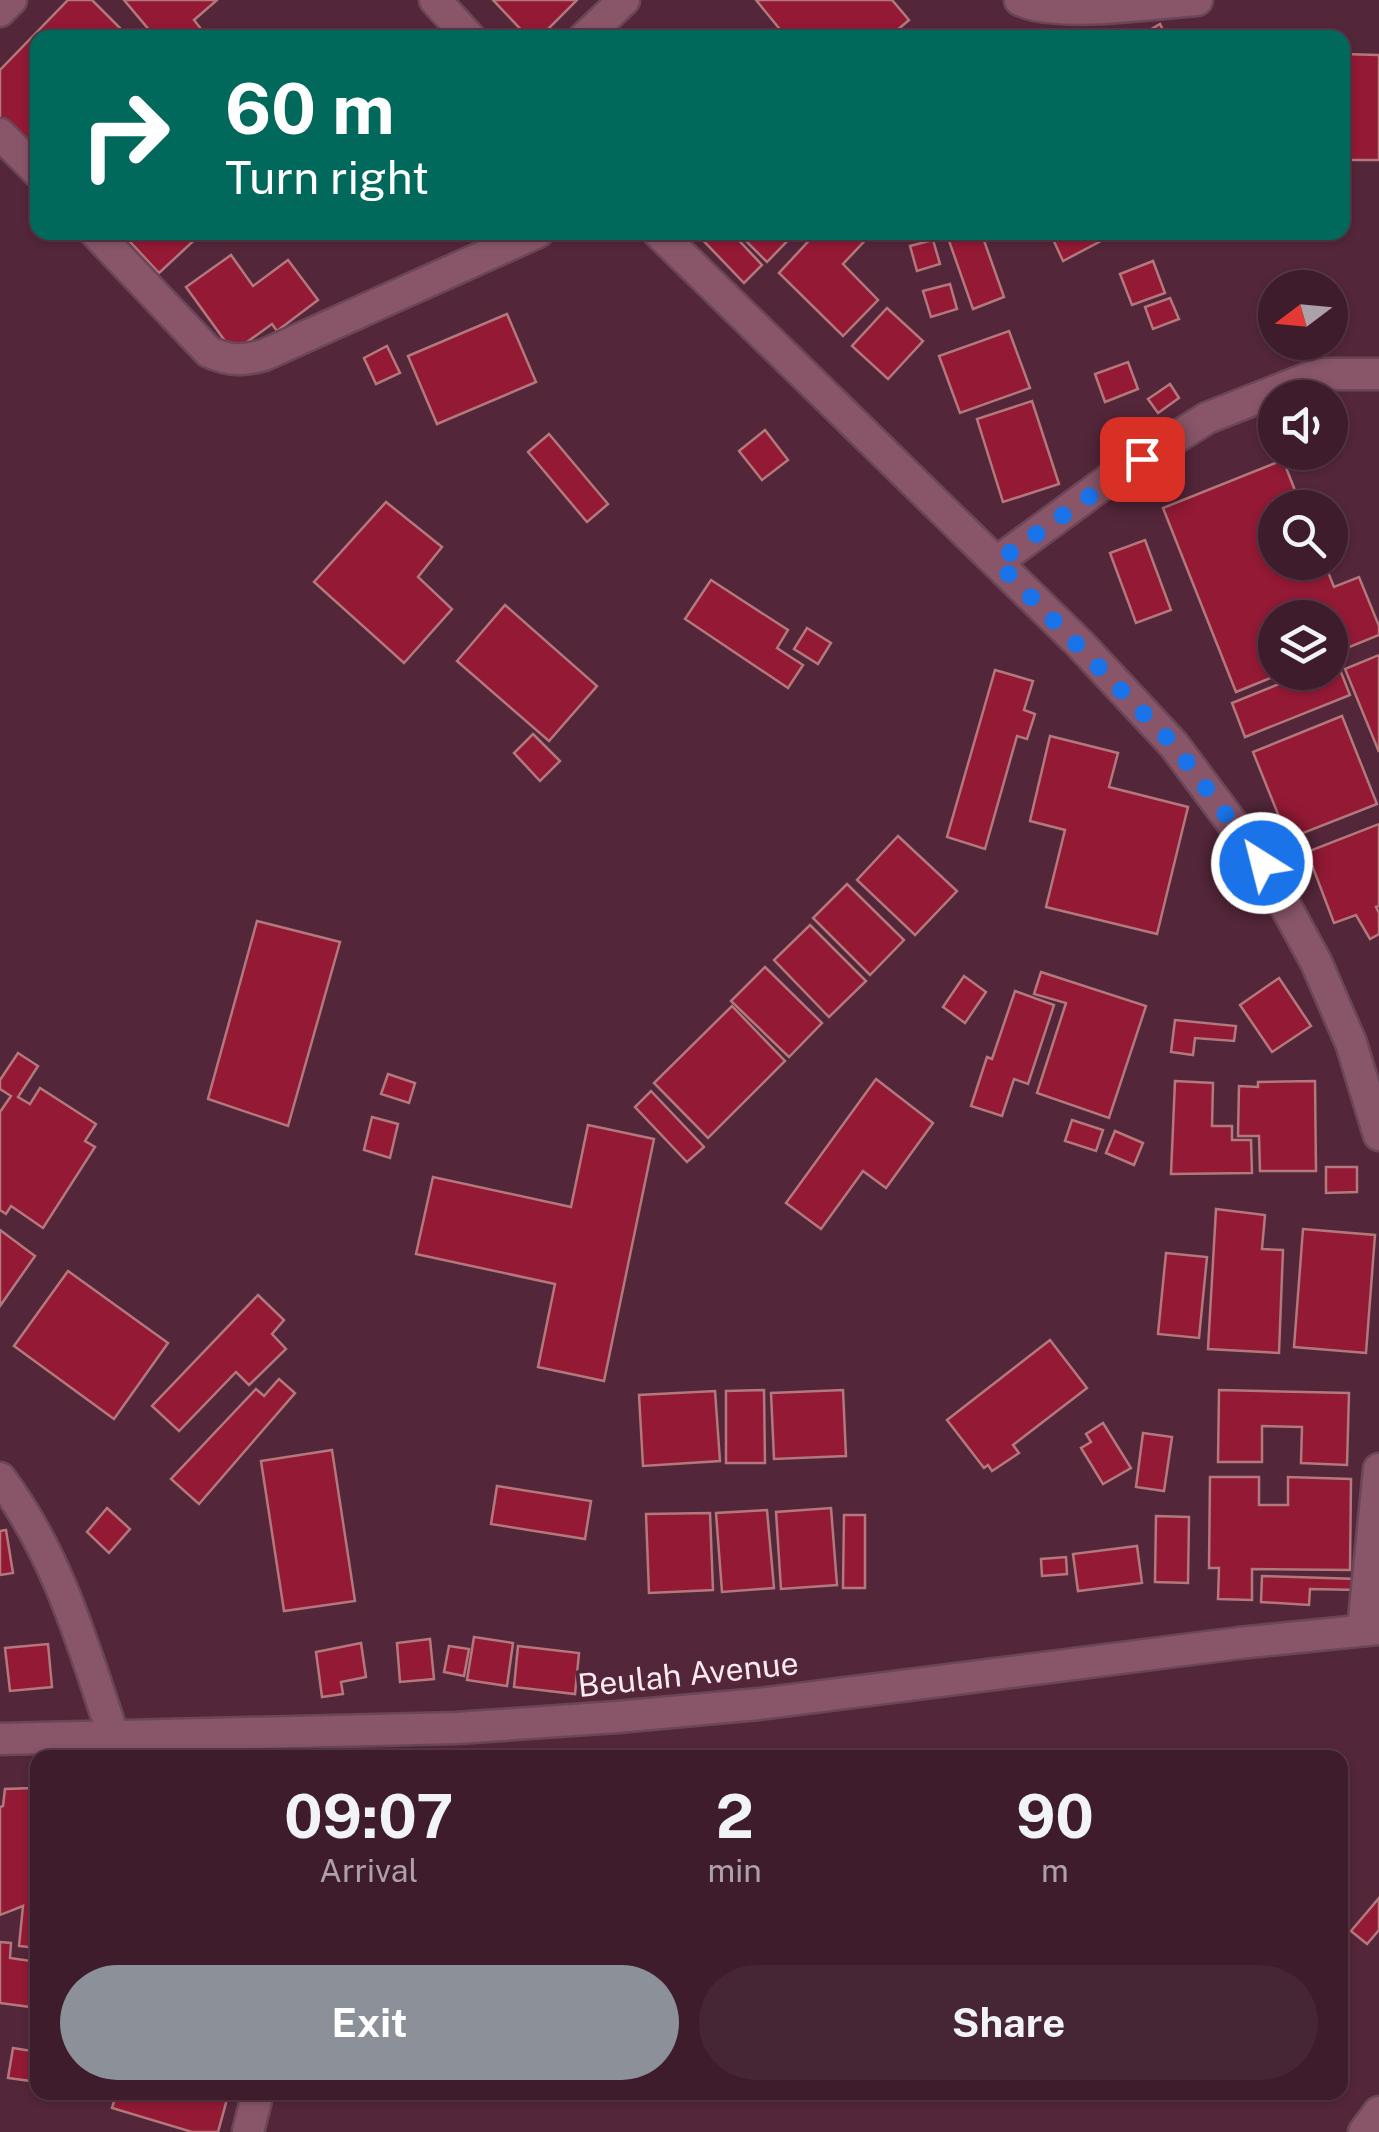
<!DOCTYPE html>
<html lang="en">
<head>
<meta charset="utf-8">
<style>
	:root { --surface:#3f1c2c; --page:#462534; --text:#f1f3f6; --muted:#ada1a9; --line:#583a48; --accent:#8c9099 }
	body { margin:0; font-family:"Public Sans",sans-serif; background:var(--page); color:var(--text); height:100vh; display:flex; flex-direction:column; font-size:38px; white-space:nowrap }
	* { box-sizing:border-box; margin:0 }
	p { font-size:32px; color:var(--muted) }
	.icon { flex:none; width:55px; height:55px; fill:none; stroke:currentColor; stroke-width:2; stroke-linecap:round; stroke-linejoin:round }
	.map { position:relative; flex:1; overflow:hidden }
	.sheet { position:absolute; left:30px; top:1750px; width:1318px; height:350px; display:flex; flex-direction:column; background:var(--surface); border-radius:20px; box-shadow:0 2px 8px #0004,0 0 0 2px var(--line) }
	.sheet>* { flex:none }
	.top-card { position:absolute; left:30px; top:30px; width:1320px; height:210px; border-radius:20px; box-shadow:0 2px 8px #0004,0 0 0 2px var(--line); background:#00695c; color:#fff; overflow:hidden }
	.needle { width:65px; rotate:254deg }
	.buttons { position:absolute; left:1258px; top:270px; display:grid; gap:20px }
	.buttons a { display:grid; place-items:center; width:90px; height:90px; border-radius:50%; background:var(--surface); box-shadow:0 2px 8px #0004,0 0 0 2px var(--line); font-size:50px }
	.pin { position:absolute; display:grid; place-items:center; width:85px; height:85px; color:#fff; margin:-42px; border-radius:20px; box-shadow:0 5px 15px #0006 }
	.me { position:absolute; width:110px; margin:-55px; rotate:324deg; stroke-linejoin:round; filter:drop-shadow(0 0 8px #0008) }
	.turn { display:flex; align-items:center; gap:35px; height:210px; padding:0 30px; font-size:45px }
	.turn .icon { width:130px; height:130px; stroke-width:2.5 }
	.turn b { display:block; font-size:70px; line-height:85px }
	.eta { display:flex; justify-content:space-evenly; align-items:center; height:170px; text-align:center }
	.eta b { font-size:60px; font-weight:700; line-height:70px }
	.primary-button { display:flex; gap:20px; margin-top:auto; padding:20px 30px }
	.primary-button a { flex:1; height:115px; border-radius:60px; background:var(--accent); color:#fff; font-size:40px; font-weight:700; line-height:115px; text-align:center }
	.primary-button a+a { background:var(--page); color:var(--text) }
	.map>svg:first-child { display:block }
</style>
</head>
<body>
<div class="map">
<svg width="1379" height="2132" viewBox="0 0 1379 2132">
	<rect width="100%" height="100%" fill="#54263a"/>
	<g fill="#931935" stroke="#b2787c" stroke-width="2.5">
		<path d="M 68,0 L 92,0 L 130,38 L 38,38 L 38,155 L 0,118 L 0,70 Z"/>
		<path d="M 124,0 L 217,0 L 194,20 L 208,38 L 156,38 Z"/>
		<path d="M 493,0 L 577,0 L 545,32 L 551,38 L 529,38 Z"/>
		<path d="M 756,0 L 892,0 L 909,20 L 888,38 L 787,38 Z"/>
		<path d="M 1160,24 L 1167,38 L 1136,38 Z"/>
		<path d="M 1342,54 L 1379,55 L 1379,160 L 1342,160 Z"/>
		<path d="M 121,232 L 203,232 L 159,273 Z"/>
		<path d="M 695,232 L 731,232 L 762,265 L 744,283 Z"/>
		<path d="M 737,232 L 796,232 L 767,262 Z"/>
		<path d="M 817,232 L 873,232 L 843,264 L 878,300 L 843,336 L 779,273 Z"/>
		<path d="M 964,232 L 981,232 L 1004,297 L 973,309 L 948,238 Z"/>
		<path d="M 1060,232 L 1118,232 L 1063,261 L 1052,237 Z"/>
		<path d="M 933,240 L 940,264 L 917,271 L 910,246 Z"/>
		<path d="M 231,255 L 253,286 L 288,260 L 318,300 L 277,331 L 272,324 L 233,352 L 186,287 Z"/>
		<path d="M 1153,261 L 1165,293 L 1132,305 L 1120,274 Z"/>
		<path d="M 950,284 L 957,309 L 931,317 L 923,291 Z"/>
		<path d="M 1170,298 L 1179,319 L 1153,329 L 1145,307 Z"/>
		<path d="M 887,308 L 923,341 L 888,379 L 852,346 Z"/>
		<path d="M 507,314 L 536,382 L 437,424 L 408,356 Z"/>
		<path d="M 1009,331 L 1030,388 L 960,413 L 939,356 Z"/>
		<path d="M 387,346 L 400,373 L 376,384 L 364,358 Z"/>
		<path d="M 1128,362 L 1138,389 L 1105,402 L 1095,374 Z"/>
		<path d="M 1170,384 L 1179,398 L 1158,413 L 1148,399 Z"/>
		<path d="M 1032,401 L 1059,484 L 1003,502 L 977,419 Z"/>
		<path d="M 765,430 L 788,460 L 762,480 L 739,451 Z"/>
		<path d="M 549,434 L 608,504 L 587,522 L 528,452 Z"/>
		<path d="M 1283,460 L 1302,508 L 1275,508 L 1275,562 L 1324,562 L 1334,587 L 1359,577 L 1379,626 L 1379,635 L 1330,655 L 1330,618 L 1275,618 L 1275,672 L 1285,672 L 1236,692 L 1163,508 Z"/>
		<path d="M 386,502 L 442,547 L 418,577 L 452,609 L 404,663 L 314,582 Z"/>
		<path d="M 1145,540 L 1171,610 L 1136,623 L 1110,553 Z"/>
		<path d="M 711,580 L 788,630 L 777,648 L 803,665 L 788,688 L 685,619 Z"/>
		<path d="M 505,605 L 597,686 L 549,741 L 457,661 Z"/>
		<path d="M 807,628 L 831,643 L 818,664 L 794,649 Z"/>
		<path d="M 1379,655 L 1379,752 L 1345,669 Z"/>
		<path d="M 1337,662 L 1350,695 L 1245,737 L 1232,703 L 1309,672 L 1330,672 L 1330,664 Z"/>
		<path d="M 995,670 L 1033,681 L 1024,710 L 1035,714 L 1027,739 L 1017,736 L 985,849 L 947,837 Z"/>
		<path d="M 1342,716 L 1377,804 L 1288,839 L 1253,752 Z"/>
		<path d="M 533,734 L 560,761 L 540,781 L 514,753 Z"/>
		<path d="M 1050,736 L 1118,753 L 1109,787 L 1188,807 L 1157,934 L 1046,907 L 1065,830 L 1030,821 Z"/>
		<path d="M 1379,824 L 1379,906 L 1376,907 L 1379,913 L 1379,934 L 1370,939 L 1356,915 L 1334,923 L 1307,852 Z"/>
		<path d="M 898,836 L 957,891 L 915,935 L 857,880 Z"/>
		<path d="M 847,884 L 904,940 L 870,975 L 813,918 Z"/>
		<path d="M 257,921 L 340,942 L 288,1126 L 208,1099 Z"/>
		<path d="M 810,925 L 866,981 L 829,1017 L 774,960 Z"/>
		<path d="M 765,967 L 822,1023 L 789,1057 L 731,1001 Z"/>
		<path d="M 1041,972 L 1146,1006 L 1109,1118 L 1037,1093 L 1066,1003 L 1034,994 Z"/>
		<path d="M 964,976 L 986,992 L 965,1023 L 943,1007 Z"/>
		<path d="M 1279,978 L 1311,1026 L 1272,1052 L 1240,1005 Z"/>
		<path d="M 1015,991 L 1054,1005 L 1028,1084 L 1014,1079 L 1002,1116 L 971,1106 L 987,1057 L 992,1059 Z"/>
		<path d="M 732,1006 L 785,1061 L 708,1138 L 654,1083 Z"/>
		<path d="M 1175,1020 L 1236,1026 L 1234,1041 L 1195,1038 L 1193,1055 L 1171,1052 Z"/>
		<path d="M 18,1053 L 38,1066 L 18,1097 L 30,1104 L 40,1088 L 96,1124 L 85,1141 L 95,1147 L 43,1228 L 11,1206 L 6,1214 L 0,1210 L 0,1112 L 11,1096 L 0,1089 L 0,1080 Z"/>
		<path d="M 388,1074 L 415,1083 L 409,1103 L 381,1094 Z"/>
		<path d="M 876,1079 L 933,1123 L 886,1188 L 863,1171 L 821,1229 L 786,1203 Z"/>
		<path d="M 1175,1081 L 1213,1083 L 1212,1126 L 1232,1126 L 1232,1140 L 1251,1140 L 1252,1173 L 1171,1174 Z"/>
		<path d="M 1315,1081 L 1316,1171 L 1260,1171 L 1259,1136 L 1238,1136 L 1239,1086 L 1258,1087 L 1258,1082 Z"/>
		<path d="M 651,1091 L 704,1147 L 687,1162 L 635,1107 Z"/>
		<path d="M 372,1117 L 398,1124 L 390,1158 L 364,1150 Z"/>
		<path d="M 1072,1120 L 1103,1130 L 1096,1151 L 1065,1141 Z"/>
		<path d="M 588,1125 L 654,1139 L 604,1381 L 538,1367 L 555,1284 L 416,1254 L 433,1177 L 571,1207 Z"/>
		<path d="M 1115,1131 L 1143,1143 L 1134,1165 L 1106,1153 Z"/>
		<path d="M 1326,1167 L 1357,1167 L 1357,1192 L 1326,1193 Z"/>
		<path d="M 1216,1209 L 1265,1215 L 1262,1249 L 1283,1250 L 1279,1353 L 1208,1349 Z"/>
		<path d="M 1303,1229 L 1375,1235 L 1366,1353 L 1294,1347 Z"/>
		<path d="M 0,1230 L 35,1256 L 0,1306 Z"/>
		<path d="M 1166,1253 L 1207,1257 L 1199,1338 L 1158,1334 Z"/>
		<path d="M 68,1271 L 168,1343 L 114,1419 L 14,1346 Z"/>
		<path d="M 258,1295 L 284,1320 L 272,1334 L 286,1349 L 249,1385 L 236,1372 L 179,1431 L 152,1406 Z"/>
		<path d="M 1050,1340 L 1087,1388 L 1013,1445 L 1019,1453 L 992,1471 L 988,1465 L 984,1468 L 947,1420 Z"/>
		<path d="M 279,1379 L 295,1393 L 199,1504 L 171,1479 L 256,1389 L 264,1396 Z"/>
		<path d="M 764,1390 L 765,1463 L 726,1463 L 726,1391 Z"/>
		<path d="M 843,1390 L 846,1456 L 774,1459 L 771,1393 Z"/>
		<path d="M 1219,1390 L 1349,1393 L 1347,1465 L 1301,1463 L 1302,1427 L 1262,1426 L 1262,1462 L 1218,1462 Z"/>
		<path d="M 715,1391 L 720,1461 L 643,1466 L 639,1395 Z"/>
		<path d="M 1103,1423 L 1131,1468 L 1103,1484 L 1081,1448 L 1091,1442 L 1086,1434 Z"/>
		<path d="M 1143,1433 L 1172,1437 L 1164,1491 L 1136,1487 Z"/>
		<path d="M 332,1450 L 355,1601 L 284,1611 L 261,1461 Z"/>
		<path d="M 1210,1477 L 1259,1477 L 1259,1505 L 1288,1505 L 1288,1477 L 1351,1479 L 1350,1570 L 1252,1569 L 1252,1600 L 1218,1599 L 1219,1568 L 1209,1568 Z"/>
		<path d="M 497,1486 L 591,1501 L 585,1539 L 491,1524 Z"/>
		<path d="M 107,1508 L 130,1529 L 109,1553 L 87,1532 Z"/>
		<path d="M 831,1508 L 837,1585 L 781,1589 L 776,1512 Z"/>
		<path d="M 767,1510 L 774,1588 L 722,1592 L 716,1513 Z"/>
		<path d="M 710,1513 L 713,1590 L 649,1593 L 646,1514 Z"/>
		<path d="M 844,1515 L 865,1515 L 865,1588 L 843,1588 Z"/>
		<path d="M 1156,1516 L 1189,1517 L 1188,1583 L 1155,1582 Z"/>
		<path d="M 6,1530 L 13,1573 L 0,1575 L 0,1531 Z"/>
		<path d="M 1137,1546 L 1142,1583 L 1078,1591 L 1073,1554 Z"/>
		<path d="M 1066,1557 L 1067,1574 L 1042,1576 L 1041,1559 Z"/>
		<path d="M 1262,1576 L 1359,1579 L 1359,1590 L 1310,1589 L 1309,1605 L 1261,1602 Z"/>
		<path d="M 474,1637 L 513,1643 L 507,1686 L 467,1680 Z"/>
		<path d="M 430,1639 L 434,1679 L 400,1682 L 397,1643 Z"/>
		<path d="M 361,1643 L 366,1677 L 341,1682 L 343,1694 L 322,1697 L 316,1652 Z"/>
		<path d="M 48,1644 L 52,1687 L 10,1691 L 5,1648 Z"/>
		<path d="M 449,1646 L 469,1649 L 464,1676 L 444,1672 Z"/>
		<path d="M 518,1646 L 579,1653 L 575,1694 L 514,1687 Z"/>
		<path d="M 32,1788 L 34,1831 L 38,1831 L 38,1948 L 19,1946 L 23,1906 L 0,1915 L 0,1807 L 3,1806 L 5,1789 Z"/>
		<path d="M 1379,1898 L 1379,1930 L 1367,1944 L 1351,1931 Z"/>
		<path d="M 0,1942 L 11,1943 L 10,1958 L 38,1962 L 38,2008 L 0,2003 Z"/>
		<path d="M 13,2048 L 38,2052 L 38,2082 L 8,2078 Z"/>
		<path d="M 117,2092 L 229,2092 L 218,2132 L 192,2132 L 112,2108 Z"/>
	</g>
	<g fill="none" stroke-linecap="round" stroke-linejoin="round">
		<defs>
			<g id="minor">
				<path d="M 435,0 L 470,38"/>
				<path d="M 1020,0 C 1058,18 1152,3 1197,0"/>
				<path d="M 0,11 L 11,0"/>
				<path d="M 584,38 L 624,0"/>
				<path d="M 0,134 L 38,172"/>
				<path d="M 95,232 L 209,352 C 230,361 242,361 264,355 L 538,232"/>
				<path d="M 658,232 L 1080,644 L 1174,745 L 1262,863 L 1316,962 L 1351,1043 L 1379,1135"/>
				<path d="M 997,562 L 1110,479 L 1207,418 L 1319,374 L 1379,374"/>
				<path d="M 0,1478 C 58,1555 83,1645 113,1735"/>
				<path d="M 1363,1629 L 1379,1469"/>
				<path d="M 0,1739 L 457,1728 L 617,1717 L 759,1704 L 1239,1643 L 1379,1629"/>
				<path d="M 248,2132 L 258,2092"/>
				<path d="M 1364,2132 L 1379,2112"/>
			</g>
		</defs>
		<use href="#minor" stroke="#6b4657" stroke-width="35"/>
		<use href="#minor" stroke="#885569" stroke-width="30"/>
	</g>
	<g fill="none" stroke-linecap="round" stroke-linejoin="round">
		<path stroke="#1a73e8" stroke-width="18" stroke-dasharray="0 32.4" d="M 1142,459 L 997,562 L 1174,745 L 1262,863"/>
	</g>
	<g text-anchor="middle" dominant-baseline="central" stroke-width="8" stroke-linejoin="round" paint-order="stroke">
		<g font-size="32" fill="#fdeaf1" stroke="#54263a">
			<text transform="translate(688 1674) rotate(-6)">Beulah Avenue</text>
		</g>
	</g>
</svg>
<div class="buttons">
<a><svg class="needle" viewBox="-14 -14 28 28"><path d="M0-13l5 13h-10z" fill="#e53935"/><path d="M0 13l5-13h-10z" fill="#ada1a9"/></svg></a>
<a><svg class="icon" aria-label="sound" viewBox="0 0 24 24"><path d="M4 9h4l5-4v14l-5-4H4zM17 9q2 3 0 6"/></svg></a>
<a><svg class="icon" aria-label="search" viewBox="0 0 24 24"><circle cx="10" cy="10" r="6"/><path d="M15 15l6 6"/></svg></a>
<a><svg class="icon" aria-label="layers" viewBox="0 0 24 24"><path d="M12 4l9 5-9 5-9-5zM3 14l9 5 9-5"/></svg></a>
</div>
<div class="pin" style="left:1142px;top:459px;background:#d93025"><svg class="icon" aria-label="arrive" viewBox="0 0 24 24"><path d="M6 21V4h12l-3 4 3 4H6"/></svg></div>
<svg class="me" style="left:1262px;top:863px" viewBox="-20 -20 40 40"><circle r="17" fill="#1a73e8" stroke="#fff" stroke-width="3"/><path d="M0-11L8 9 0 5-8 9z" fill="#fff"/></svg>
<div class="top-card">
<div class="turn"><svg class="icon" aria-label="right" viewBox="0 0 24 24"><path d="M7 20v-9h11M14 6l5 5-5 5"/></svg><div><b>60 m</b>Turn right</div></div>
</div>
<section class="sheet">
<div class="eta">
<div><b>09:07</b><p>Arrival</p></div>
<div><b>2</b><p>min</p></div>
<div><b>90</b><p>m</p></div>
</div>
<div class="primary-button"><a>Exit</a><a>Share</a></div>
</section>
</div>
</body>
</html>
